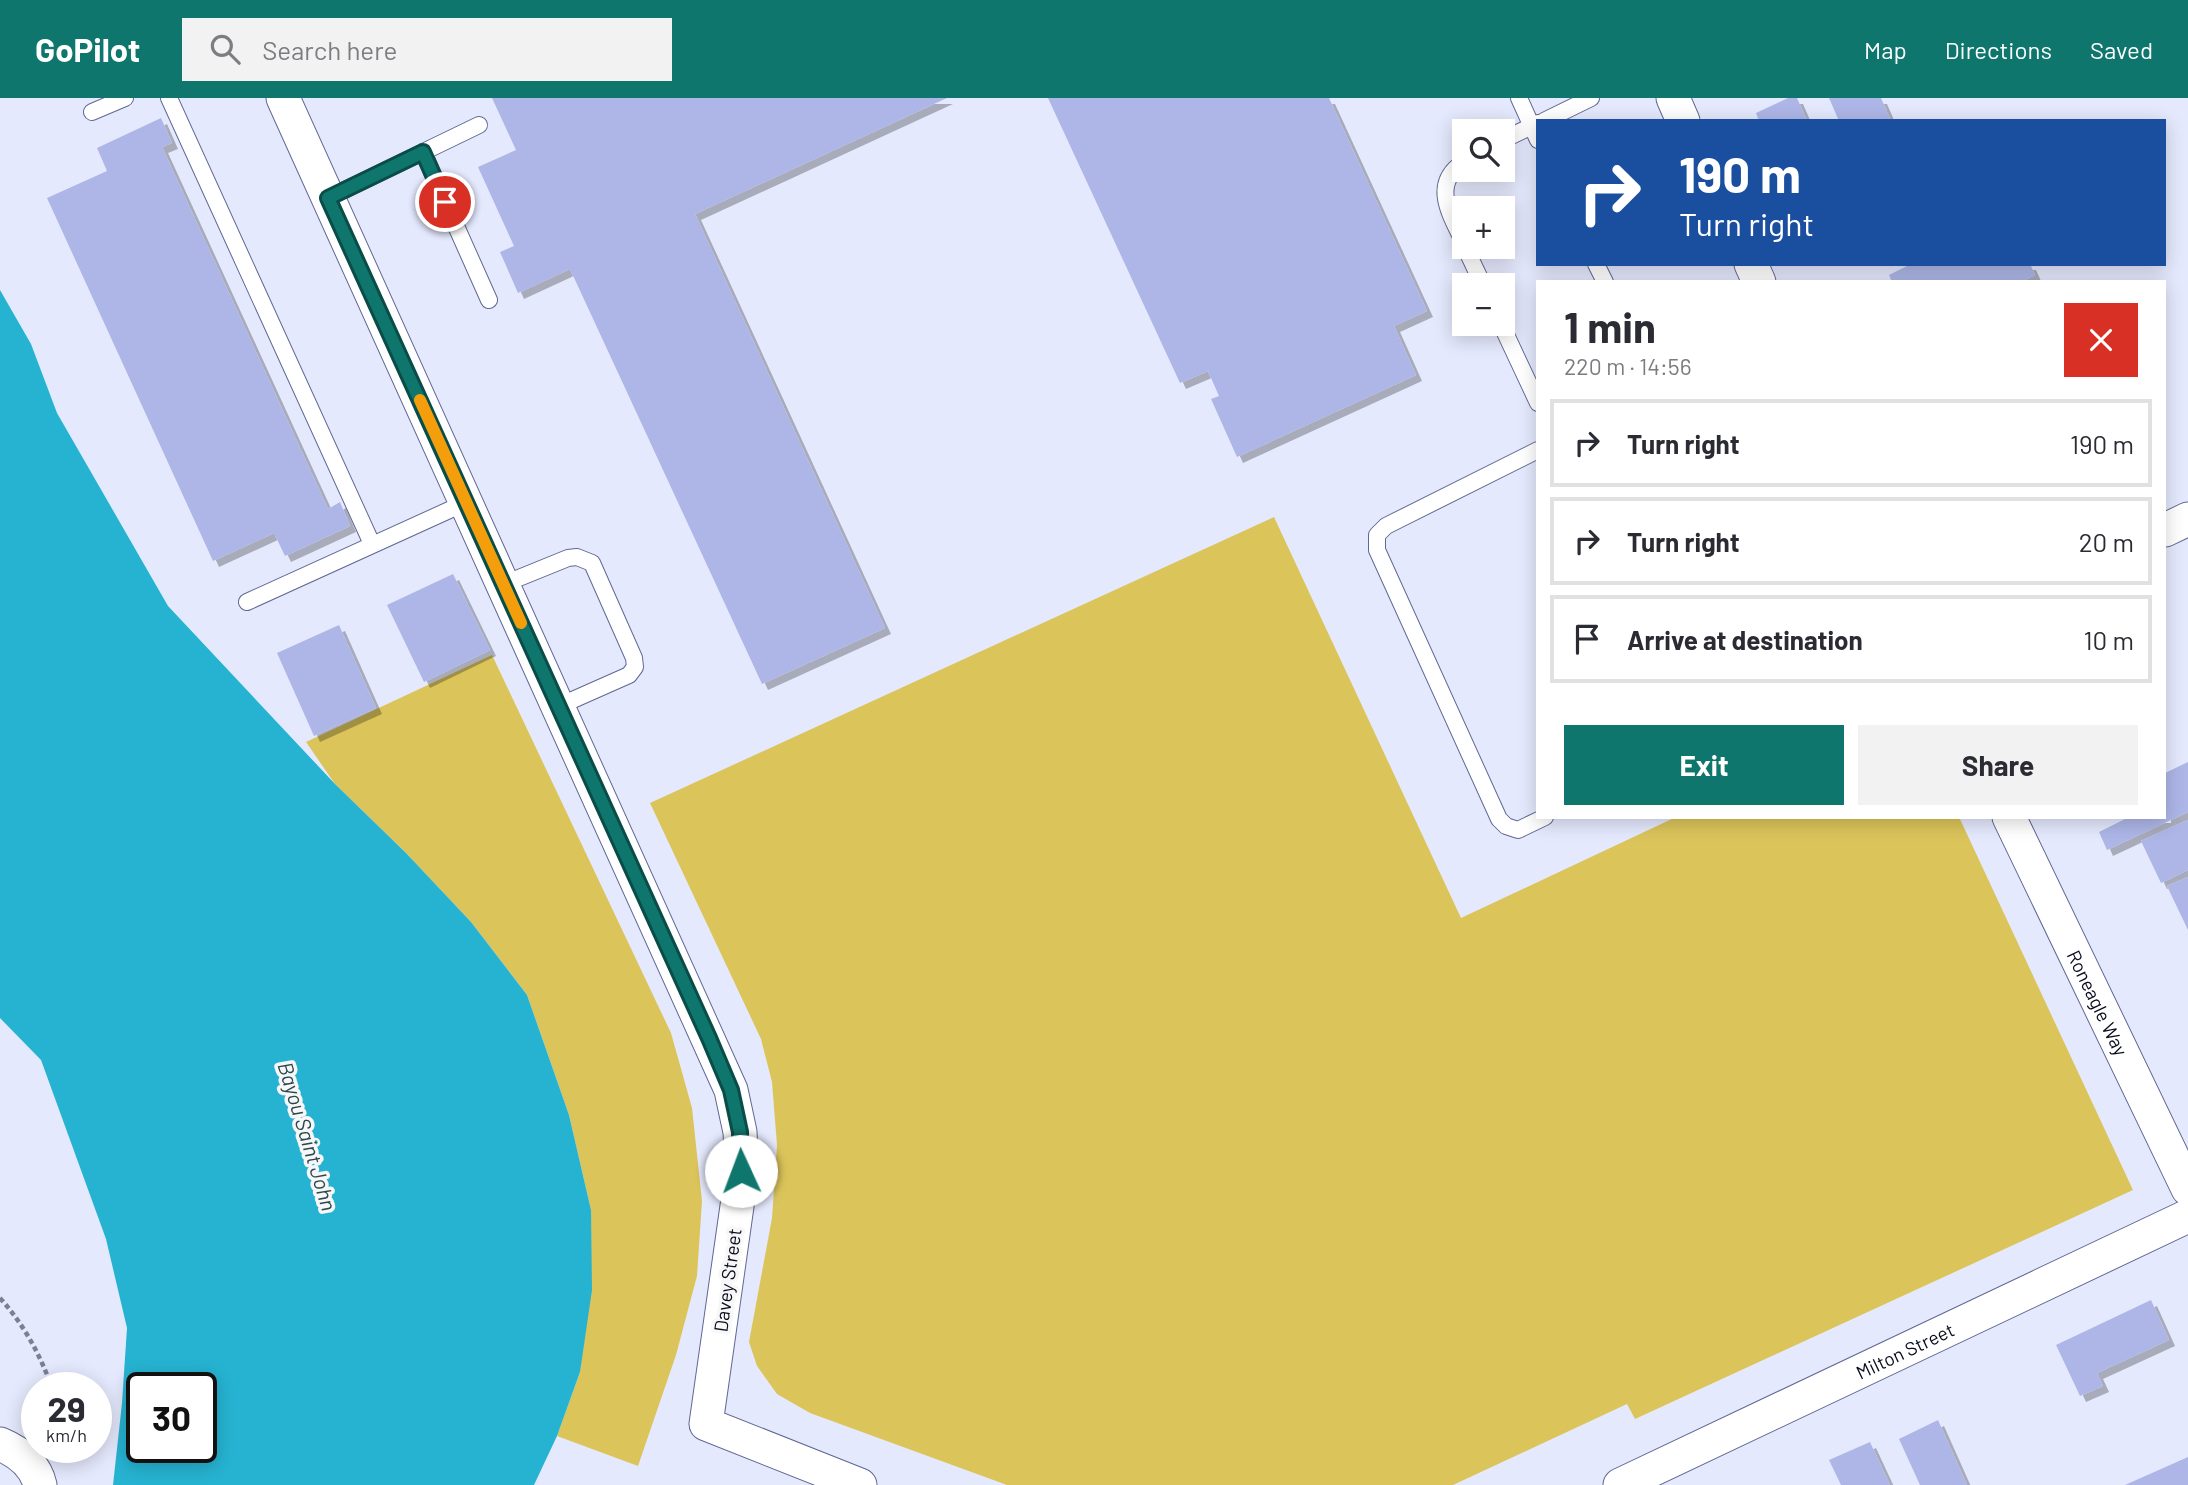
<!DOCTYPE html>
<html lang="en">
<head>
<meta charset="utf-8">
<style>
	:root { --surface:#fff; --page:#f2f2f3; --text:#2b2b33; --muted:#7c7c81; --line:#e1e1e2; --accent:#0f766e }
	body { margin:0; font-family:Barlow,sans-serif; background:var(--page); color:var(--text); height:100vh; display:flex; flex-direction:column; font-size:26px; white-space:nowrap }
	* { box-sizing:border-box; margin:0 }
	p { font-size:23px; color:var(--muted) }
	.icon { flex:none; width:38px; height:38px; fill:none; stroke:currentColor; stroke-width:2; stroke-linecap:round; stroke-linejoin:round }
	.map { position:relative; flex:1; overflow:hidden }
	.sheet { position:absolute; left:1536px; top:182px; width:630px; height:539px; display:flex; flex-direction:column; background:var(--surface); border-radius:0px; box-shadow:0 4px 18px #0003 }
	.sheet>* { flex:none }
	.guide { position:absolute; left:1536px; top:21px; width:630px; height:147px; border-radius:0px; box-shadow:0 4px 18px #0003; background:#1a4fa0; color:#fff; overflow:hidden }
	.fabs { position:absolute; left:1452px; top:21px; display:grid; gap:14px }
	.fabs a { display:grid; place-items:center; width:63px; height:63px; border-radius:0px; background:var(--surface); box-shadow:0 4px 18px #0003; font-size:35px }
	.speed { position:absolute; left:21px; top:1274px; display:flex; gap:14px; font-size:35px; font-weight:700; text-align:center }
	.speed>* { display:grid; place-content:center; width:91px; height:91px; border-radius:50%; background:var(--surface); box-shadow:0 4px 18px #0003; line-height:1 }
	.speed small { font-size:18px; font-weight:400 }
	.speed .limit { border:4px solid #111; border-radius:10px; background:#fff; color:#111 }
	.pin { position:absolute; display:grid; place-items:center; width:60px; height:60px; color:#fff; margin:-30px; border:4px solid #fff; border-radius:50%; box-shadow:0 2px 7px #0007 }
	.me { position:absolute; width:77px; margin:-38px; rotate:358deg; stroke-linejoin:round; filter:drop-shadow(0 0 5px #0008) }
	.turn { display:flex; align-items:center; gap:24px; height:147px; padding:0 28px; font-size:32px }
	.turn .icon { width:91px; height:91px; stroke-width:2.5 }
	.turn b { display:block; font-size:49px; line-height:60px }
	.round { display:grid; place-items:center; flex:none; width:74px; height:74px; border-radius:0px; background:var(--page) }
	.summary { display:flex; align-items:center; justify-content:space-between; height:119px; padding:0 28px }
	h1 { font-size:42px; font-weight:700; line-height:52px }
	.primary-button { display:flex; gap:14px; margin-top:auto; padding:14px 28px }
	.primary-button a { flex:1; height:80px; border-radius:0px; background:var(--accent); color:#fff; font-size:28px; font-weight:700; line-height:80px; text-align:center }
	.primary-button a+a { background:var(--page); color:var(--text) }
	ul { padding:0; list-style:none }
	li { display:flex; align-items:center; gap:21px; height:88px; margin:0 14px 10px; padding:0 14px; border:4px solid var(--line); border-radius:0px }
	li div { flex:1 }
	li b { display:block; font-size:26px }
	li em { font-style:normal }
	header { display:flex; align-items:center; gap:42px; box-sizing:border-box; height:98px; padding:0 35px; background:var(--accent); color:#fff }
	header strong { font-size:33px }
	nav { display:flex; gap:38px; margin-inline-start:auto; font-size:24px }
	.search { width:490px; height:63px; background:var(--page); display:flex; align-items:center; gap:18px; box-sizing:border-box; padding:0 24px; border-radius:0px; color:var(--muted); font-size:26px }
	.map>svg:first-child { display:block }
</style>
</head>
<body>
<header>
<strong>GoPilot</strong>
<div class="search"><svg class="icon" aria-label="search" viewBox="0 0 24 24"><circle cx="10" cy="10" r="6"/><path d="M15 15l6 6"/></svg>Search here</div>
<nav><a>Map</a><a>Directions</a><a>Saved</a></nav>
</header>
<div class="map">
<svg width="2188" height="1387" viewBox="0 0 2188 1387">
	<defs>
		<filter id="shadow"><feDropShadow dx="6" dy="6" stdDeviation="0" flood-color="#0004"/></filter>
	</defs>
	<rect width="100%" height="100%" fill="#e5e9fd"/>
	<g fill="#dbc45a">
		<path d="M 1274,419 L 1461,820 L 1676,719 L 1959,719 L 2133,1092 L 1635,1321 L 1627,1306 L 1453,1387 L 1007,1387 L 810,1315 L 777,1296 L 757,1268 L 749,1244 L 772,1120 L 777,1047 L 772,984 L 761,941 L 650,705 Z"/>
		<path d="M 492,557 L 671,935 L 692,1010 L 702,1103 L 697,1178 L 676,1257 L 638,1368 L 557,1338 L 580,1274 L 591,1112 L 569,1017 L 527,897 L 471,824 L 406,755 L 335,686 L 306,644 Z"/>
	</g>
	<path fill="#26b3d2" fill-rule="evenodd" d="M 0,192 L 31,246 L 57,315 L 168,508 L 335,686 L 406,755 L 471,824 L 527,897 L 569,1017 L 591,1112 L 592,1192 L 580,1274 L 557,1338 L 534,1387 L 113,1387 L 122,1305 L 127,1230 L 106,1141 L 41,962 L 0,920 ZM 142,1290 L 201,1290 L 201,1349 L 142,1349 Z"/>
	<g fill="#adb6e7" filter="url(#shadow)">
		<path d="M 492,0 L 947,0 L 695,116 L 885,530 L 762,586 L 570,171 L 518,195 L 500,154 L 514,148 L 478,69 L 516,52 Z"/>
		<path d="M 1048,0 L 1329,0 L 1427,213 L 1394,228 L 1416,277 L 1237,359 L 1211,301 L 1219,298 L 1208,273 L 1180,285 Z"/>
		<path d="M 1788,0 L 1797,0 L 1807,23 L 1759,23 L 1756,15 Z"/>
		<path d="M 1829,0 L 1881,0 L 1891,23 L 1839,23 Z"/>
		<path d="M 161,20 L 172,45 L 162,49 L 328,411 L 340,404 L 350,428 L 285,458 L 274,435 L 213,463 L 47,100 L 107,73 L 97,50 Z"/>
		<path d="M 1911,166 L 2030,166 L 2035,177 L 2021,184 L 1892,184 L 1889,177 Z"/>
		<path d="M 453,476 L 490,552 L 424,584 L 387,507 Z"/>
		<path d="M 339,527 L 376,610 L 314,638 L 277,555 Z"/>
		<path d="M 2188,664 L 2188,714 L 2107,752 L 2099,734 L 2129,719 L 2165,719 L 2165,675 Z"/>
		<path d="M 2188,722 L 2188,772 L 2161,785 L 2141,743 Z"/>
		<path d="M 2188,779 L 2188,832 L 2167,788 Z"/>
		<path d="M 2151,1202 L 2169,1242 L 2097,1275 L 2103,1288 L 2080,1298 L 2056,1247 Z"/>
		<path d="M 1938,1322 L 1967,1387 L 1920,1387 L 1899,1341 Z"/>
		<path d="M 1870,1344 L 1890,1387 L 1841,1387 L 1829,1362 Z"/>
		<path d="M 2188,1359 L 2188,1387 L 2125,1387 Z"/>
	</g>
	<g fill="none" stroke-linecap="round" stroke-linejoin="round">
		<defs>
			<g id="service">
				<path d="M 169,0 L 372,446"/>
				<path d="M 1519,0 L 1538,42"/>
				<path d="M 92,14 L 125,0"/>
				<path d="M 1544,23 L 1591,0"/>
				<path d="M 1503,42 L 1538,25"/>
				<path d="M 423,54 L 489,202"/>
				<path d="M 1465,63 C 1429,86 1451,117 1465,147"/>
				<path d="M 328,100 L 479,27"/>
				<path d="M 1465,149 L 1483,187"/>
				<path d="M 1596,166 L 1605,184"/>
				<path d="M 1501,226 L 1538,305"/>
				<path d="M 1538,352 L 1386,428 L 1377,437 L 1377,452 L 1499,721 L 1506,728 L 1518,732 L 1545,719"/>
				<path d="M 504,486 L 568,460 L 577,459 L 592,465 L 634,560 L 635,569 L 629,577 L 559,608"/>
				<path d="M 247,504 L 467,404"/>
			</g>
			<g id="minor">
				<path d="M 283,0 L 731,992 L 740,1034 L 742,1073 L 706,1326 L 860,1387"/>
				<path d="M 1673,0 L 1683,23"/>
				<path d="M 1751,166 L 1759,184"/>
				<path d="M 2165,432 L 2188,421"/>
				<path id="s1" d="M 2009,719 L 2188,1091"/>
				<path d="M 0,1346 C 19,1354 35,1366 40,1387"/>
				<path id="s2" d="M 1620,1387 L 2188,1118"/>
			</g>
		</defs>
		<use href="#service" stroke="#606793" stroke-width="18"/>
		<use href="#minor" stroke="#606793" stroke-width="35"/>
		<path stroke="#7c7f91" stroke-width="4.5" stroke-dasharray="5 3.5" stroke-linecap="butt" d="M 0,1200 C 24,1227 40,1256 52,1290"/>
		<use href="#service" stroke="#fff" stroke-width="16"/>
		<use href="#minor" stroke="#fff" stroke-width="33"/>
	</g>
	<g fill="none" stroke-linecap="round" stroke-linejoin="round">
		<defs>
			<path id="route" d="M 445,104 L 423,54 L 328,100 L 709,940 L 731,992 L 740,1034 L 741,1073"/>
		</defs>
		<use href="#route" stroke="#0a4d48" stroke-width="18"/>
		<use href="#route" stroke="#0f766e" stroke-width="12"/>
		<path stroke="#f59e0b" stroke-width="12" d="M 420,302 L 521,525"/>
	</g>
	<g text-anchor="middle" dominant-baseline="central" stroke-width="7" stroke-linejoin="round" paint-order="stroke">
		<g font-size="19" fill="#0a0c1d" stroke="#f7f7f7">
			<text stroke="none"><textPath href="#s1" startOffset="206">Roneagle Way</textPath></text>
			<text transform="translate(727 1182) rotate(-82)">Davey Street</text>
			<text stroke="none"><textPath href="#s2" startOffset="315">Milton Street</textPath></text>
		</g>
		<g font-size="21" font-style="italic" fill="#2b474e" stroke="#f7f7f7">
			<text transform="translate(308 1038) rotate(73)">Bayou Saint John</text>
		</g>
	</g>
</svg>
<div class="fabs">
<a><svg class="icon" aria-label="search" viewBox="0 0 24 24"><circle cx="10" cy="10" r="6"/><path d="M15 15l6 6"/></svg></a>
<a>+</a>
<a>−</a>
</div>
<div class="speed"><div>29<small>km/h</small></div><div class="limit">30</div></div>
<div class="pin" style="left:445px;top:104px;background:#d93025"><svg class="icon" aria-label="arrive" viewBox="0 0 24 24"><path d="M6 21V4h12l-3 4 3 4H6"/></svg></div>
<svg class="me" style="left:741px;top:1073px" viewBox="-20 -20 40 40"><circle r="19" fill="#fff"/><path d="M0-13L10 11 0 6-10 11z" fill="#0f766e"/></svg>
<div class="guide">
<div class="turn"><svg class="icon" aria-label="right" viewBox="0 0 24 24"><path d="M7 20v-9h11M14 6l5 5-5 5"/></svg><div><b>190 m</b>Turn right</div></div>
</div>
<section class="sheet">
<div class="summary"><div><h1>1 min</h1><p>220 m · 14:56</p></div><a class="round" style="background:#d93025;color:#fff"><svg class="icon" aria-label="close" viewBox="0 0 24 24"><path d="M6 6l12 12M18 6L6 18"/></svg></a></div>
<ul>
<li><svg class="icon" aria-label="right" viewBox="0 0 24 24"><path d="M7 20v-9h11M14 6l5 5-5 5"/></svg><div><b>Turn right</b></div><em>190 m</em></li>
<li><svg class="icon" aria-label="right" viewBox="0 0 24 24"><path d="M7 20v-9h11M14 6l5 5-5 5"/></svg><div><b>Turn right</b></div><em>20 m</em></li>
<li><svg class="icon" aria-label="arrive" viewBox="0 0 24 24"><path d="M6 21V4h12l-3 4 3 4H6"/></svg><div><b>Arrive at destination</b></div><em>10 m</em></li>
</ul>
<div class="primary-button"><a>Exit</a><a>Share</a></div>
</section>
</div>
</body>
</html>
